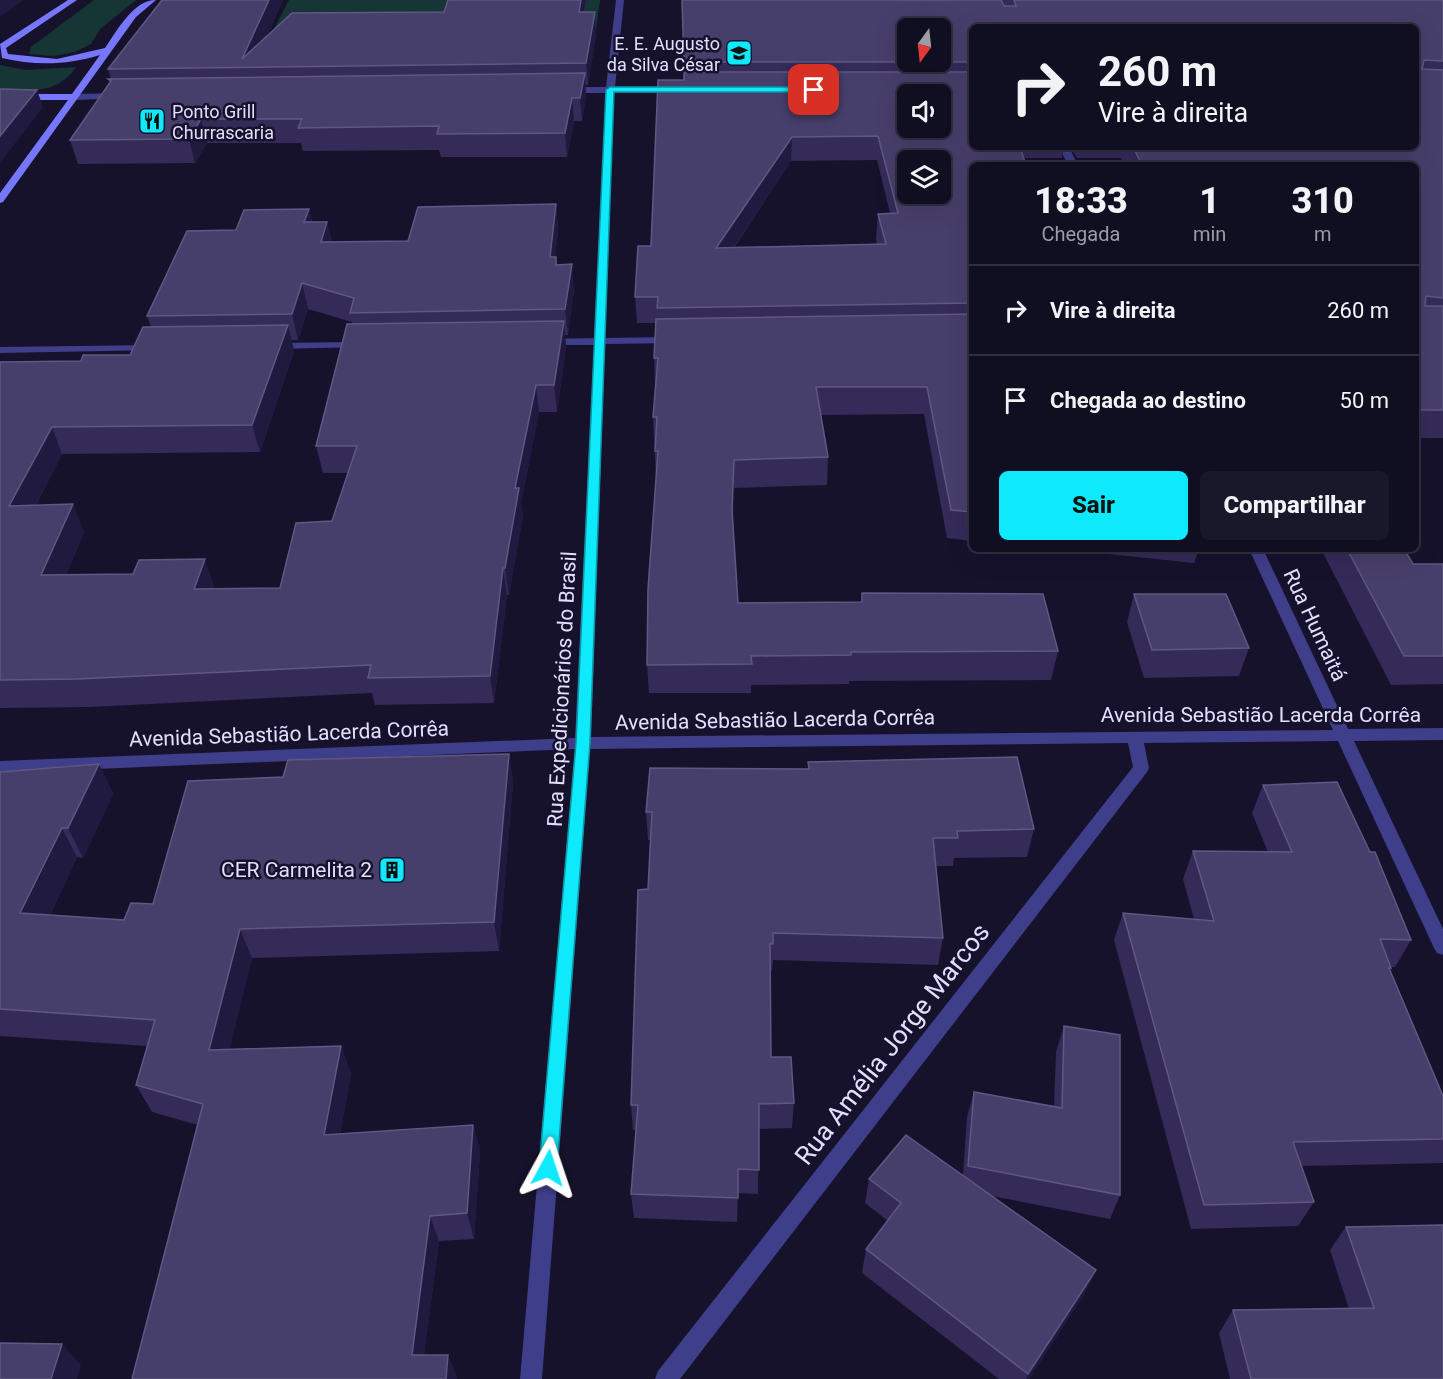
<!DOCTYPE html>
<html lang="pt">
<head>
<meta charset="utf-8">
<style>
	:root { --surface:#100e21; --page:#19172a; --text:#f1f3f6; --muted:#9c9ca5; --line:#302e3f; --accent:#0ee9fb }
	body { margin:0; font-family:Roboto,sans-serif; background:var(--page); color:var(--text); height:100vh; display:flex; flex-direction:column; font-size:22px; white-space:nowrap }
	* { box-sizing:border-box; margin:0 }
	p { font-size:20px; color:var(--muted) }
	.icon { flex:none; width:33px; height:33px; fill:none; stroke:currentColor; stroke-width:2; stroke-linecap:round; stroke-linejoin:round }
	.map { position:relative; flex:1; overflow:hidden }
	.sheet { position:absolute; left:969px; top:162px; width:450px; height:390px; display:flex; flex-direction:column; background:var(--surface); border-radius:9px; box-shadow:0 6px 24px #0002,0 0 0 2px var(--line) }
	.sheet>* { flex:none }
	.banner { position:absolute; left:969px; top:24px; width:450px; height:126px; border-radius:9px; box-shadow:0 6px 24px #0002,0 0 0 2px var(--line); background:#100e21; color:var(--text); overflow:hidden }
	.needle { width:39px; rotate:195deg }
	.fabs { position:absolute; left:897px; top:18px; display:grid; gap:12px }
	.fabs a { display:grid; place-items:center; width:54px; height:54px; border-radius:9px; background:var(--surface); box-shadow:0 6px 24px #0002,0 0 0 2px var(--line); font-size:30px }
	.pin { position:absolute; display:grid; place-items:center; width:51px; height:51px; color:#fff; margin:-26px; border-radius:12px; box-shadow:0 3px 9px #0006 }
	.me { position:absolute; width:66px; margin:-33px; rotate:5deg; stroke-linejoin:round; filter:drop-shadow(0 0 4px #0008) }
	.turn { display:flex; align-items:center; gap:21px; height:126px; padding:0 30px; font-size:27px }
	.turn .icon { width:78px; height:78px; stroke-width:2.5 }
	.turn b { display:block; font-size:42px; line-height:51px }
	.eta { display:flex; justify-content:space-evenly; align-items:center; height:102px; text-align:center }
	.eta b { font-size:36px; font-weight:800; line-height:42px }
	.cta { display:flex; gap:12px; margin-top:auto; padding:12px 30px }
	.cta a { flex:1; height:69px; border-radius:9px; background:var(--accent); color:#111; font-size:24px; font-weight:800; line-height:69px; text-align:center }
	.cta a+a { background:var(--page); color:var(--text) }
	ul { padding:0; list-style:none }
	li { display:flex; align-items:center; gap:18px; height:90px; padding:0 30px; border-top:2px solid var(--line) }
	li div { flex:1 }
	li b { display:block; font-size:22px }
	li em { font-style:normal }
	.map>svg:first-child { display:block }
</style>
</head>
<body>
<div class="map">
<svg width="1443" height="1379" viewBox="0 0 1443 1379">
	<rect width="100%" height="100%" fill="#16122c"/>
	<g fill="#153634">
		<path d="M 94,0 L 136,0 L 100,29 L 91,44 L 75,52 L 54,56 L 29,54 L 31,47 Z"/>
		<path d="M 289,0 L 600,0 L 596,31 L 272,33 Z"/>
		<path d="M 0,65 L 26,70 L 76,67 C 56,96 31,89 0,90 Z"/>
	</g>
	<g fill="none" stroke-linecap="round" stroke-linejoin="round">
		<g fill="#3f3e8a" fill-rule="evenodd">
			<path d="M 616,0 L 624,0 L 615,87 L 678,87 L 682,90 L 678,93 L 614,93 L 605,338 L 675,337 L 681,340 L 675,343 L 605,344 L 591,737 L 1333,730 L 1249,549 L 1263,549 L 1348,729 L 1443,728 L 1443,740 L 1354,741 L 1443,929 L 1443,955 L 1437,953 L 1434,948 L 1338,741 L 1144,743 L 1149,768 L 1147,772 L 680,1379 L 655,1379 L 658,1371 L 1133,767 L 1128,743 L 590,749 L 542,1379 L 520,1379 L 575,749 L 0,773 L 0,761 L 575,738 L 594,345 L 546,345 L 540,342 L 546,339 L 594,338 L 606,93 L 567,93 L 563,90 L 567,87 L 606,87 Z"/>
			<path d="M 120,93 L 124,96 L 123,98 L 76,100 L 72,97 L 76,94 Z"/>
			<path d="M 1059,147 L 1069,147 L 1078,165 L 1068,165 Z"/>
			<path d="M 360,342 L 366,345 L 364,347 L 273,349 L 267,346 L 273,343 Z"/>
			<path d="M 153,345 L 159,348 L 157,350 L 0,353 L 0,347 Z"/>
		</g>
		<path fill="#7777fd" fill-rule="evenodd" d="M 68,0 L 77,0 L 6,48 L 8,54 L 57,59 L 105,48 C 117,31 133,0 156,0 L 136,17 L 3,202 L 0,203 L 0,193 L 68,100 L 0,100 L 0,94 L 72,94 L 100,55 C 67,65 36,66 2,58 L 0,44 Z"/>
	</g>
	<g fill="#342b59" fill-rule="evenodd">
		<path d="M 162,0 L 283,0 L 267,36 L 444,12 L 448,0 L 586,0 L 584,12 L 595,12 L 596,34 L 588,85 L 585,85 L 586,96 L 582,121 L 574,121 L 567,157 L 441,157 L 439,150 L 303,151 L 301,143 L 207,143 L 195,163 L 78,164 L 70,140 L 110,83 L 108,79 L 111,79 L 108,69 Z"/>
		<path d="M 682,0 L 1443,0 L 1443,438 L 1416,438 L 1416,165 L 1124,165 L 1121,158 L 1077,158 L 1070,147 L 1416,147 L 972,27 L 972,147 L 1064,147 L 1062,158 L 1024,158 L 972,165 L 972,541 L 947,538 L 924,414 L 821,415 L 828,457 L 827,485 L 734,488 L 733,517 L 738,603 L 861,602 L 862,593 L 1058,651 L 1051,680 L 849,681 L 849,684 L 751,685 L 751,693 L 649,693 L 647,665 L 656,479 L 653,417 L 656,385 L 655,385 L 654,358 L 656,323 L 637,323 L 635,297 L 651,246 L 684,80 ZM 877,160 L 890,213 L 878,214 L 876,239 L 877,245 L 734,248 L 791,161 Z"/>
		<path d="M 556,204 L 558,229 L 555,257 L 556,257 L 557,264 L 574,289 L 568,335 L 565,335 L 566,347 L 557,412 L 539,412 L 521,503 L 523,515 L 509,595 L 507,595 L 494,703 L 375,705 L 372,693 L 90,707 L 0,708 L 0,362 L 81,361 L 130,355 L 151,327 L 147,316 L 236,230 L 309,209 L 312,222 L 327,222 L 332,242 L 408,241 ZM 308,309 L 352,322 L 352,324 L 316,446 L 323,473 L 348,473 L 332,521 L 280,588 L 213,589 L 214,586 L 66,575 L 84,532 L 36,505 L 62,454 L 260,452 L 294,351 L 291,340 L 298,340 Z"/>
		<path d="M 1106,549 L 1199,549 L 1194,563 L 1108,554 Z"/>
		<path d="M 1321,549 L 1404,549 L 1413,564 L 1443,564 L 1443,684 L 1391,685 Z"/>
		<path d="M 1134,594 L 1249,648 L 1239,676 L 1144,678 L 1127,622 Z"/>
		<path d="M 509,754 L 513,783 L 499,951 L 252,958 L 229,1049 L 341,1046 L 351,1074 L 340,1134 L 473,1125 L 480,1152 L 474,1239 L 439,1241 L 424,1355 L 448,1355 L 457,1378 L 132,1379 L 198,1125 L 152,1112 L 136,1085 L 147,1046 L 0,1036 L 0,772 L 99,764 L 113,794 L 83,858 L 77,857 L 50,915 L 124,920 L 153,904 L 283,777 Z"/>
		<path d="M 808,762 L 1034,829 L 1027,857 L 954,858 L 953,866 L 935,866 L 943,938 L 938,965 L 773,960 L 772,970 L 770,971 L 771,1057 L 794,1103 L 792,1128 L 759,1129 L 758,1194 L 738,1193 L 737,1222 L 634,1218 L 631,1194 L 636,1130 L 633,1130 L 631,1105 L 648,889 L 650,840 L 648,840 L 646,812 L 808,769 Z"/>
		<path d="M 1263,785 L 1411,940 L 1395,967 L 1391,967 L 1391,968 L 1390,970 L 1443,1096 L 1443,1163 L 1301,1166 L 1314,1202 L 1298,1226 L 1191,1229 L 1114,940 L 1123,913 L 1194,919 L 1183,879 L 1193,851 L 1268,852 L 1252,813 Z"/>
		<path d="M 1064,1026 L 1120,1195 L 1110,1219 L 992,1196 L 1085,1293 L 1029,1379 L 999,1379 L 862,1273 L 866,1249 L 888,1221 L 865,1203 L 869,1179 L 963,1175 L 967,1117 L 974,1092 L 1054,1106 L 1056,1052 Z"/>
		<path d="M 1346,1227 L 1443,1379 L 1230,1379 L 1219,1333 L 1233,1310 L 1349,1309 L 1330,1250 Z"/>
	</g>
	<g fill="#201940">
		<path d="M 0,0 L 24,0 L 0,17 Z"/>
		<path d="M 269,0 L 283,0 L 254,67 L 242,59 Z"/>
		<path d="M 581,0 L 586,0 L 580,34 L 579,12 Z"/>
		<path d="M 595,12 L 596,34 L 588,85 L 586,63 Z"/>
		<path d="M 585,73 L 586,96 L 582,121 L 580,98 Z"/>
		<path d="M 37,90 L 43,107 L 0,163 L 0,136 Z"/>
		<path d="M 572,98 L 574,121 L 567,157 L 565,133 Z"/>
		<path d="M 201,119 L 207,143 L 195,163 L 189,139 Z"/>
		<path d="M 792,137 L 791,161 L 716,274 L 716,248 Z"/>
		<path d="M 556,204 L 558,229 L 553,282 L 550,257 Z"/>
		<path d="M 309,209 L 314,233 L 304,222 Z"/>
		<path d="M 327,222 L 333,247 L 321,242 Z"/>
		<path d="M 572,264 L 574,289 L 568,335 L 565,309 Z"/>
		<path d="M 302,283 L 308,309 L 298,340 L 292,314 Z"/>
		<path d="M 564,321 L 566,347 L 557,412 L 554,385 Z"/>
		<path d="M 288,325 L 294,351 L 260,452 L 252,425 Z"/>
		<path d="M 536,385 L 539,412 L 521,503 L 523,515 L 509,595 L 505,568 L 515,488 Z"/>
		<path d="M 52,427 L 62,454 L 21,533 L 9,506 Z"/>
		<path d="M 734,460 L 734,488 L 732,537 L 732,509 Z"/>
		<path d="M 73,504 L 84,532 L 54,603 L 41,575 Z"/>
		<path d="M 205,559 L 214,586 L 204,617 L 194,589 Z"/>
		<path d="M 503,568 L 507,595 L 494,703 L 490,676 Z"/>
		<path d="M 509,754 L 513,783 L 499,951 L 494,922 Z"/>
		<path d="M 99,764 L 113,794 L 83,858 L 68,828 Z"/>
		<path d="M 62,828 L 77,857 L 37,942 L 20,913 Z"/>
		<path d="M 240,929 L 252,958 L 223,1077 L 209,1050 Z"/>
		<path d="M 341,1046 L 351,1074 L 335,1161 L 324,1135 Z"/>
		<path d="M 473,1125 L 480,1152 L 474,1239 L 467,1213 Z"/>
		<path d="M 430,1216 L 439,1241 L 421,1378 L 412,1355 Z"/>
		<path d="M 1096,1270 L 1085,1293 L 1029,1379 L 1026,1379 L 1028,1374 Z"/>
		<path d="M 62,1344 L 81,1365 L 77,1379 L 51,1379 Z"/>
		<path d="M 448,1355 L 457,1378 L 456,1379 L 446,1379 Z"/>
	</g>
	<g fill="#473f6b" stroke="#5f5882" stroke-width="1.5" fill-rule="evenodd">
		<path d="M 162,0 L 269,0 L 242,59 L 292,13 L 444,12 L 448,0 L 581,0 L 579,12 L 595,12 L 586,63 L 108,69 Z"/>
		<path d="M 682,0 L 1001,0 L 1004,6 L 1016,6 L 1014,0 L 1443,0 L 1443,61 L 1424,60 L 1422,69 L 1443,70 L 1443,298 L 1426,296 L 1425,306 L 1443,306 L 1443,410 L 1416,410 L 1416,165 L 1142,165 L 1133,147 L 1416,147 L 1416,27 L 972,27 L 972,62 L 684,62 ZM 908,28 L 940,28 L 940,62 L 908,62 Z"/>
		<path d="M 684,72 L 972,72 L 972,147 L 1020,147 L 1026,165 L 972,165 L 972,303 L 657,308 L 658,297 L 635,297 L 638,246 L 651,246 L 658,80 L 684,80 ZM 908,94 L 940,94 L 940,128 L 908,128 ZM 878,136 L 898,213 L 878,214 L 886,244 L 716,248 L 792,137 ZM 908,160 L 940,160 L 940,194 L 908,194 Z"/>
		<path d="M 585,73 L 580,98 L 572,98 L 565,133 L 437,134 L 439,126 L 298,128 L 302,119 L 201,119 L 189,139 L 70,140 L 111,81 L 108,79 Z"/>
		<path d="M 0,89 L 37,90 L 0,136 Z"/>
		<path d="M 556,204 L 550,257 L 556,257 L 556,265 L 572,264 L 565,309 L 350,313 L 354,298 L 302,283 L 292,314 L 147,316 L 187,231 L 236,230 L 244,210 L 309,209 L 304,222 L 327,222 L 321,242 L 408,241 L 418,207 Z"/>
		<path d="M 972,314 L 972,512 L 951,510 L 927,387 L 816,387 L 828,457 L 734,460 L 732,509 L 738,603 L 862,602 L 862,593 L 1043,594 L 1058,651 L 851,652 L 851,655 L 751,656 L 752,664 L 647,665 L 648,589 L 658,451 L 655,451 L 657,417 L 653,417 L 658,358 L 654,358 L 656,319 Z"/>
		<path d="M 564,321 L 554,385 L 536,385 L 515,488 L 519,488 L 505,568 L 503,568 L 490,676 L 368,678 L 371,665 L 77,679 L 0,680 L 0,362 L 81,361 L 83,355 L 130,355 L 143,327 L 288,325 L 252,425 L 52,427 L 9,506 L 73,504 L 41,575 L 133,574 L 139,560 L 205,559 L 194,589 L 280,588 L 296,523 L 332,521 L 357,446 L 316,446 L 347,324 Z"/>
		<path d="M 1347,549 L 1404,549 L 1413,564 L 1443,564 L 1443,656 L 1404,656 Z"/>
		<path d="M 1134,594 L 1226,594 L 1249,648 L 1152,650 Z"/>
		<path d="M 509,754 L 494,922 L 240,929 L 209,1050 L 341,1046 L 324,1135 L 473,1125 L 467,1213 L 430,1216 L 412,1355 L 448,1355 L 446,1379 L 132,1379 L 203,1104 L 136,1085 L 155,1020 L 0,1009 L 0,772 L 99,764 L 68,828 L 62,828 L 20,913 L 124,920 L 131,903 L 153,904 L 188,781 L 283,777 L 288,760 Z"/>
		<path d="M 1017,757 L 1034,829 L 957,831 L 958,838 L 933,838 L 943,938 L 773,933 L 773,944 L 770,944 L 771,1057 L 791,1057 L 794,1103 L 759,1104 L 759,1170 L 738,1169 L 738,1198 L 631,1194 L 638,1105 L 631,1105 L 638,890 L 648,889 L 652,812 L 646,812 L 650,768 L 809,769 L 808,762 Z"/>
		<path d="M 1337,782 L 1370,852 L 1375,852 L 1411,940 L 1380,939 L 1391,968 L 1389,968 L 1443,1096 L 1443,1139 L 1293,1142 L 1314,1202 L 1204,1205 L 1123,913 L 1214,921 L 1193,851 L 1292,852 L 1263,785 Z"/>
		<path d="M 1064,1026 L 1120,1035 L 1120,1195 L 968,1166 L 974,1092 L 1062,1108 Z"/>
		<path d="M 906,1135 L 1096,1270 L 1028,1374 L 866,1249 L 901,1203 L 869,1179 Z"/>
		<path d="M 1443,1225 L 1443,1379 L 1251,1379 L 1233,1310 L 1374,1308 L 1346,1227 Z"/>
		<path d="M 0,1343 L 62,1344 L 51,1379 L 0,1379 Z"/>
	</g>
	<path fill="#0ee9fb" stroke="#0997a3" stroke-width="1.5" d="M 610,87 L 814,87 L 818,90 L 814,92 L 614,92 L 590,743 L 557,1168 L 555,1174 L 548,1177 L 542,1174 L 539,1168 L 576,743 L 606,90 Z"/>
	<defs>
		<symbol id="school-square" viewBox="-11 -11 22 22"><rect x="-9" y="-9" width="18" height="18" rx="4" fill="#0ee9fb" stroke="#16122c"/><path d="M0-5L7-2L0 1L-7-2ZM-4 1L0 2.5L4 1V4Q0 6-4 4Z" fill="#111"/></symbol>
		<symbol id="restaurant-square" viewBox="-11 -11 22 22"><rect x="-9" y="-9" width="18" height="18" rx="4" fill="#0ee9fb" stroke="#16122c"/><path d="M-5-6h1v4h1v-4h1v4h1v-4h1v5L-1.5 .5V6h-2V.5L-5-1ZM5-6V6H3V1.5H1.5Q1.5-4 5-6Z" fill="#111"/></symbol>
		<symbol id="building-square" viewBox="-11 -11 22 22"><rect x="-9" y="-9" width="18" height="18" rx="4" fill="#0ee9fb" stroke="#16122c"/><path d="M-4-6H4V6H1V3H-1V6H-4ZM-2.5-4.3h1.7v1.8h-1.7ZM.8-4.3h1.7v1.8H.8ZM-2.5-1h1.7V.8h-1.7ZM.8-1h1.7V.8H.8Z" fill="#111"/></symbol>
	</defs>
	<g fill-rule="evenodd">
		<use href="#school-square" x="724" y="38" width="30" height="30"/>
		<use href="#restaurant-square" x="137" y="106" width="30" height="30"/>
		<use href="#building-square" x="377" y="855" width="30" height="30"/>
	</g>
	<g text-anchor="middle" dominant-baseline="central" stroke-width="5" stroke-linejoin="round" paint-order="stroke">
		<g font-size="18" fill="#e1defe" stroke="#16122c" text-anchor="end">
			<text x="720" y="43">E. E. Augusto<tspan x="720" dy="21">da Silva César</tspan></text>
			<text x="172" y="111" text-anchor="start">Ponto Grill<tspan x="172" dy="21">Churrascaria</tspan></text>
		</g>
		<g font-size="21" fill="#e1defe" stroke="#16122c">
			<text transform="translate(1315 625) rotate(65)">Rua Humaitá</text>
			<text transform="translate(562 689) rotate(-87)">Rua Expedicionários do Brasil</text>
			<text x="1261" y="715">Avenida Sebastião Lacerda Corrêa</text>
			<text transform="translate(775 720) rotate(-1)">Avenida Sebastião Lacerda Corrêa</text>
			<text transform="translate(289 734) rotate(-2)">Avenida Sebastião Lacerda Corrêa</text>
		</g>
		<g font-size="21" fill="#e1defe" stroke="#16122c" text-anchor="end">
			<text x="372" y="870">CER Carmelita 2</text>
		</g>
		<g font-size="26" fill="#e1defe" stroke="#16122c">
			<text transform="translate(892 1044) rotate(-52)">Rua Amélia Jorge Marcos</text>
		</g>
	</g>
</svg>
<div class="fabs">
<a><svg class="needle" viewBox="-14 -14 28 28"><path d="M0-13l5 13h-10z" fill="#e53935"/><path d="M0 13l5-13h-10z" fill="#9c9ca5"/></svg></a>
<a><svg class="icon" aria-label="sound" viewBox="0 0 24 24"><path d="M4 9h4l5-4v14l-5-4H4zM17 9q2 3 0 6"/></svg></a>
<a><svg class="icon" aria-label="layers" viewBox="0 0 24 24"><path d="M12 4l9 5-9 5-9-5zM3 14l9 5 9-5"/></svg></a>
</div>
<div class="pin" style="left:814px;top:90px;background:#d93025"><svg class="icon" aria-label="arrive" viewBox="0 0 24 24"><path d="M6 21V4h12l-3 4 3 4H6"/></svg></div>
<svg class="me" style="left:548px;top:1168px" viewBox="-20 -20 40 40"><path d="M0-17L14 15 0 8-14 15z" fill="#0ee9fb" stroke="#fff" stroke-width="4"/></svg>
<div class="banner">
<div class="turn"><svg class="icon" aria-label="right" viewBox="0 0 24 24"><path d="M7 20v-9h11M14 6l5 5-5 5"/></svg><div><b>260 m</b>Vire à direita</div></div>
</div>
<section class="sheet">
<div class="eta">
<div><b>18:33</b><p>Chegada</p></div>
<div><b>1</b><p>min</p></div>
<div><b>310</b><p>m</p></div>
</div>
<ul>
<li><svg class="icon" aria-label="right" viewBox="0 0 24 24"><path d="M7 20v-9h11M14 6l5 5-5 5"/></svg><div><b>Vire à direita</b></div><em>260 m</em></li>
<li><svg class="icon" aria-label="arrive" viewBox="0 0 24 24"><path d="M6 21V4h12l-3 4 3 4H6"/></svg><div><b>Chegada ao destino</b></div><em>50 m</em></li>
</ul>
<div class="cta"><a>Sair</a><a>Compartilhar</a></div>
</section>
</div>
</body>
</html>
